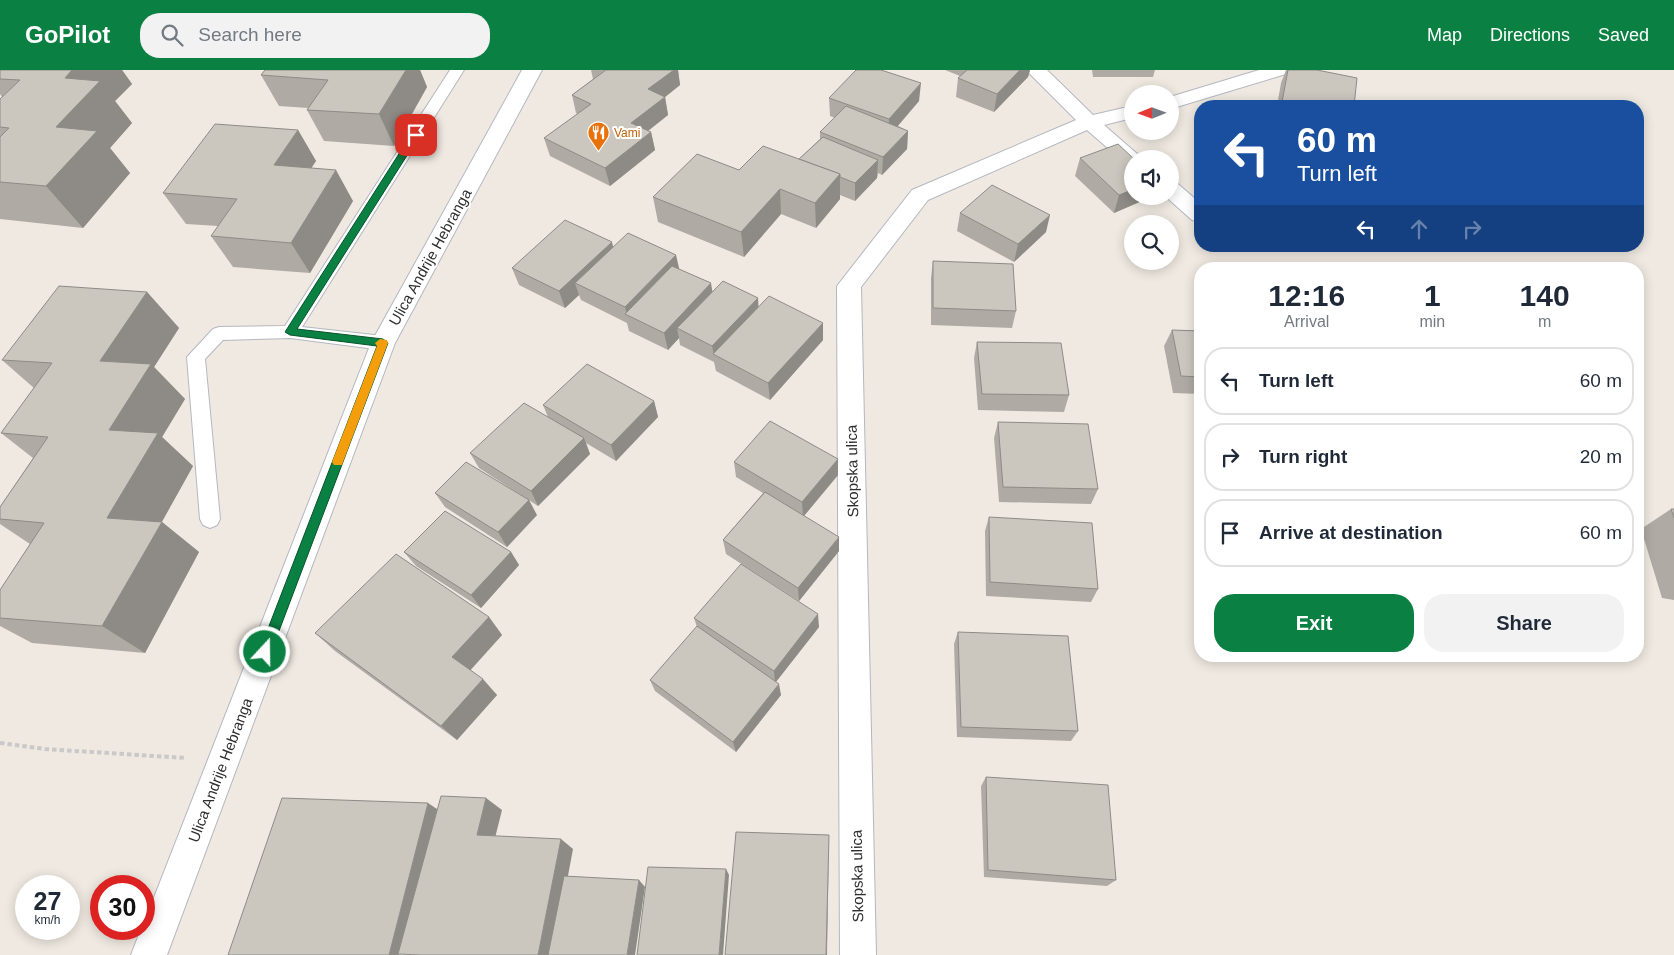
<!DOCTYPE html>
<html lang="en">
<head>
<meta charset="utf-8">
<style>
	:root { --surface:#fff; --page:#f2f2f3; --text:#1f2937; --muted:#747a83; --line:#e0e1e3; --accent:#0b8043 }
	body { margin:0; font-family:Helvetica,sans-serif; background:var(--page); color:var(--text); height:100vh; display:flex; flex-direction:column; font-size:19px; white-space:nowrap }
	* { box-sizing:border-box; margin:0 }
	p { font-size:16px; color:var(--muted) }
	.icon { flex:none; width:28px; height:28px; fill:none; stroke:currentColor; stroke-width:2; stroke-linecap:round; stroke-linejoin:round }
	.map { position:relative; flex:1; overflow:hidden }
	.side { position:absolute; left:1194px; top:192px; width:450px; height:400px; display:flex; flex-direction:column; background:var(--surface); border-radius:20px; box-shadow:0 2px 12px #0003 }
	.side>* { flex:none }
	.hud { position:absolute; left:1194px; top:30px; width:450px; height:152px; border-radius:20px; box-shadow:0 2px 12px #0003; background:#1a4fa0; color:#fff; overflow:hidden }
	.needle { width:32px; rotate:269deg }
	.controls { position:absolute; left:1124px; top:15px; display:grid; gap:10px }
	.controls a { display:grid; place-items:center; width:55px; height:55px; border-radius:50%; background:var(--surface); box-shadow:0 2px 12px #0003; font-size:25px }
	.speed { position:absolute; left:15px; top:805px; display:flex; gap:10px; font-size:25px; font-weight:700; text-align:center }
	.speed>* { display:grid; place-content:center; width:65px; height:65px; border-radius:50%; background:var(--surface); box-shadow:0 2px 12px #0003; line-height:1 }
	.speed small { font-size:12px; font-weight:400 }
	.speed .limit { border:8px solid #d22; background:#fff; color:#111 }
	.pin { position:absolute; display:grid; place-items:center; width:42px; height:42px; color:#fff; margin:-21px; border-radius:10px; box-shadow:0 2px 8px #0006 }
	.me { position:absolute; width:55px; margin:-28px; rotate:21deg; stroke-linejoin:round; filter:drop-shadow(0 0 4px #0008) }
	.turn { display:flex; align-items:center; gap:18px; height:105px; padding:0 20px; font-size:22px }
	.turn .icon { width:65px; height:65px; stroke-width:2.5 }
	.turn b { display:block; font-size:35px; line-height:42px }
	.lanes { display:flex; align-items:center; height:48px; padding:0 20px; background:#0003; justify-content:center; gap:25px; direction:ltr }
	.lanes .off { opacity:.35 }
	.eta { display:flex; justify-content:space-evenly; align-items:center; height:85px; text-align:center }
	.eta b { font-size:30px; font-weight:800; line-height:35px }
	.button { display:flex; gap:10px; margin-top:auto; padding:10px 20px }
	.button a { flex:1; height:58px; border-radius:20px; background:var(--accent); color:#fff; font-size:20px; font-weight:800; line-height:58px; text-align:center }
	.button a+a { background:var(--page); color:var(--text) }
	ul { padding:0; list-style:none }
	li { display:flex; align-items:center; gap:15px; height:68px; margin:0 10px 8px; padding:0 10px; border:2px solid var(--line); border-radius:20px }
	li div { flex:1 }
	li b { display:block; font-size:19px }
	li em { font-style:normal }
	header { display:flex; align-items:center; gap:30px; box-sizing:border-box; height:70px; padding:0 25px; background:var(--accent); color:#fff }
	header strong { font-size:24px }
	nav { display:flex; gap:28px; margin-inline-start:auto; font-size:18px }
	.search { width:350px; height:45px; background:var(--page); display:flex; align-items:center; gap:12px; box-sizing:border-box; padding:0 18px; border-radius:20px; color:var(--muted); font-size:19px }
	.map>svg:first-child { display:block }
</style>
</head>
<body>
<header>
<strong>GoPilot</strong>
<div class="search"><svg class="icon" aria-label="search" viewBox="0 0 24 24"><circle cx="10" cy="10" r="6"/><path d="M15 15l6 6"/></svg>Search here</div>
<nav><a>Map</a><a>Directions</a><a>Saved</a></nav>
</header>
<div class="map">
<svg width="1674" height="885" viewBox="0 0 1674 885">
	<rect width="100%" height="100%" fill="#efe9e1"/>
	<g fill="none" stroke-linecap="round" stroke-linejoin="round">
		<defs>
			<path id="service" d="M 450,0 L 464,0 L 302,257 L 383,266 L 389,268 L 392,273 L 389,278 L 383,280 L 290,268 L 223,270 L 205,289 L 220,449 L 217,455 L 210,458 L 203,455 L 200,449 L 187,287 L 213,259 L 219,257 L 285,256 Z"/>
			<g id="minor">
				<path d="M 522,0 L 542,0 L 395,273 L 167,885 L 131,885 L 141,859 L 144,859 L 144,853 L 371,273 Z"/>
				<path d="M 1026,0 L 1047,0 L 1093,45 L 1132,36 L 1132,48 L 1104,55 L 1143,89 L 1132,89 L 1132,96 L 1126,94 L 1087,60 L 928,130 L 861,217 L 876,885 L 840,885 L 837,216 L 912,120 L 1076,50 Z"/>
				<path d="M 1259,0 L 1289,0 L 1286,4 L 1170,39 L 1170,27 Z"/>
				<path d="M 1170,112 L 1178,114 L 1200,133 L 1200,152 L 1192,150 L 1165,126 L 1170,126 Z"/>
			</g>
		</defs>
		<use href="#service" stroke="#b4b7c1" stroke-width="2"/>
		<use href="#minor" stroke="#b4b7c1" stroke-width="2"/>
		<path stroke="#c9c9c9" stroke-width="4" stroke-dasharray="4.5 3" stroke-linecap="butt" d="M 0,673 L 45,679 L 186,688"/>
		<use href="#service" fill="#fff" fill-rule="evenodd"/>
		<use href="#minor" fill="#fff" fill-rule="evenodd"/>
	</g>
	<g fill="#afaba4">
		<path d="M 0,0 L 122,0 L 132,14 L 115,31 L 132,53 L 110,78 L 130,103 L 83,158 L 0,149 L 0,29 L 2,27 L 0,24 Z"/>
		<path d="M 265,0 L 420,0 L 427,17 L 394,76 L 324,71 L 307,40 L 308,38 L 279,36 L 261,5 Z"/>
		<path d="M 591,0 L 678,0 L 680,15 L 665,27 L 668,45 L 648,61 L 651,62 L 655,80 L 610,116 L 550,86 L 544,68 L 578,44 L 576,43 L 572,25 L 593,9 Z"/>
		<path d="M 945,0 L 1030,0 L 1028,7 L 994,42 L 956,27 L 958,8 L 960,6 Z"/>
		<path d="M 1092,0 L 1155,0 L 1153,7 L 1093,7 Z"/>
		<path d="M 1286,0 L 1317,0 L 1354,36 L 1277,36 L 1281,13 Z"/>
		<path d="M 829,28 L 919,31 L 898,56 L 908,61 L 907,79 L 882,105 L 878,103 L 877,108 L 855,131 L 840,125 L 840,129 L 816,158 L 781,144 L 744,187 L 658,152 L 653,127 L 739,100 L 799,89 L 820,69 L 820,62 L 835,48 L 830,46 Z"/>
		<path d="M 298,60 L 316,91 L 311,98 L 353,131 L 310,203 L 233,197 L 211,166 L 218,156 L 186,154 L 163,123 Z"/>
		<path d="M 1080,88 L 1151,127 L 1114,143 L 1075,106 Z"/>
		<path d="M 960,143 L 1046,162 L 1014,192 L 957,161 Z"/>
		<path d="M 613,177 L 679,199 L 712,222 L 759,237 L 823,253 L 823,270 L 770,330 L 716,301 L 714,292 L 680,275 L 679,268 L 668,280 L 629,261 L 627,253 L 581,230 L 579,225 L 565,238 L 519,215 L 512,198 Z"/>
		<path d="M 933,191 L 1016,241 L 1012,258 L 931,255 L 931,208 Z"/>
		<path d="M 147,222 L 179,258 L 154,297 L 185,329 L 162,367 L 193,396 L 162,452 L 199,482 L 145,583 L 32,573 L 0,556 L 0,520 L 30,474 L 0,454 L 0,437 L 33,388 L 1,363 L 34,318 L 2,290 Z"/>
		<path d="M 1172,260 L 1200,261 L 1200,324 L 1173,323 L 1164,276 Z"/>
		<path d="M 977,272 L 1069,325 L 1064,342 L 978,340 L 974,288 Z"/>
		<path d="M 654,331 L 658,347 L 616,391 L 586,373 L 590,384 L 538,436 L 479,398 L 470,383 L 548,347 L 543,335 Z"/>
		<path d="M 998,352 L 1098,419 L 1091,434 L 999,432 L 994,368 Z"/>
		<path d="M 734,392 L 838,405 L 804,446 L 839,481 L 799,531 L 726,484 L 723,470 L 763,423 L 736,407 Z"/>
		<path d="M 435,423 L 537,445 L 507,477 L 445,437 Z"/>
		<path d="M 1671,439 L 1674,439 L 1674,530 L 1662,528 L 1641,459 Z"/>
		<path d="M 989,447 L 1098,519 L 1091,532 L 986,526 L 985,461 Z"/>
		<path d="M 404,482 L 511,482 L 519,495 L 481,538 L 416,496 Z"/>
		<path d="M 489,547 L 502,565 L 470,600 L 497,625 L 457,670 L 335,581 L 315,563 Z"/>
		<path d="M 694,548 L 819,557 L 776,612 L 781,625 L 736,682 L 655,621 L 650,610 L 697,557 Z"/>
		<path d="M 958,562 L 1078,661 L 1071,671 L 957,667 L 954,574 Z"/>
		<path d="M 986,707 L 1116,810 L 1107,816 L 984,807 L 981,716 Z"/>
	</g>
	<g fill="#8e8b86">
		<path d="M 72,0 L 122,0 L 132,14 L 115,31 L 132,53 L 110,78 L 130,103 L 83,158 L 46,116 L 65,8 Z"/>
		<path d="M 406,0 L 420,0 L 427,17 L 394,76 L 379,44 Z"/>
		<path d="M 663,0 L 678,0 L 680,15 L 665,27 L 668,45 L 635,71 L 631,53 L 648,19 Z"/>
		<path d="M 1020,0 L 1030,0 L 1028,7 L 994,42 L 997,24 Z"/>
		<path d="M 921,13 L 919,31 L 888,67 L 889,49 Z"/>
		<path d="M 298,60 L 316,91 L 293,126 L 274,95 Z"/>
		<path d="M 908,61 L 907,79 L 882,105 L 883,87 Z"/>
		<path d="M 651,62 L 655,80 L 610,116 L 605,98 Z"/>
		<path d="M 878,90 L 877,108 L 855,131 L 855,113 Z"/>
		<path d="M 336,100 L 353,131 L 310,203 L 291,173 Z"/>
		<path d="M 840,104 L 840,129 L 816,158 L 815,133 Z"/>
		<path d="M 780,119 L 781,144 L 744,187 L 741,162 Z"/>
		<path d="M 1132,120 L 1132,126 L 1151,126 L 1151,127 L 1114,143 L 1119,125 Z"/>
		<path d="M 1050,145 L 1046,162 L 1014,192 L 1018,174 Z"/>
		<path d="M 612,172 L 616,189 L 575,213 L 579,225 L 565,238 L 559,221 Z"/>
		<path d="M 676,185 L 680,202 L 627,245 L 625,237 Z"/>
		<path d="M 711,213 L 714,231 L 677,258 L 679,268 L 668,280 L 664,263 Z"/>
		<path d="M 147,222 L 179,258 L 154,297 L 185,329 L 162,367 L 193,396 L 147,478 L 107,448 L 109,360 L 100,291 Z"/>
		<path d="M 758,228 L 759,245 L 714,285 L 712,276 Z"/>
		<path d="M 823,253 L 823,270 L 770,330 L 768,313 Z"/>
		<path d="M 654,331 L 658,347 L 616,391 L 611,375 Z"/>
		<path d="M 584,368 L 590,384 L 538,436 L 531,421 Z"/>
		<path d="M 838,389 L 838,405 L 803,447 L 802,432 Z"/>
		<path d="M 529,430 L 537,445 L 507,477 L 498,462 Z"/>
		<path d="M 162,452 L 199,482 L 145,583 L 102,556 Z"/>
		<path d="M 839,467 L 839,481 L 799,531 L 798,518 Z"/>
		<path d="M 511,482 L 519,495 L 481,538 L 471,525 Z"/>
		<path d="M 818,544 L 819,557 L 775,613 L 774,601 Z"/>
		<path d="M 489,547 L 502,565 L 467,604 L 452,587 Z"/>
		<path d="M 483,609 L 497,625 L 457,670 L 441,656 Z"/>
		<path d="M 779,614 L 781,625 L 736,682 L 733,672 Z"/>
		<path d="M 486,728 L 502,740 L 493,776 L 477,765 Z"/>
		<path d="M 428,733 L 446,745 L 398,884 L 402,885 L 389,885 Z"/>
		<path d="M 829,765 L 827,885 L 826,885 Z"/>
		<path d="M 561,769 L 573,779 L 553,885 L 538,885 Z"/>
		<path d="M 726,799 L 729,805 L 723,885 L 719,885 Z"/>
		<path d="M 639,810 L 645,817 L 635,885 L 627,885 Z"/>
	</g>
	<g fill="#cbc7bf" stroke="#8e8b86">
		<path d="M 0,0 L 72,0 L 65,8 L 100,11 L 56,57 L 97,61 L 46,116 L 0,112 L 0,67 L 9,58 L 0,57 L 0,29 L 20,10 L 0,9 Z"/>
		<path d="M 265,0 L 406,0 L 379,44 L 307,40 L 328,10 L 261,5 Z"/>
		<path d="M 606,0 L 674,0 L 648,19 L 665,27 L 631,53 L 651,62 L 605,98 L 544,68 L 591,34 L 572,25 Z"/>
		<path d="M 856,0 L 881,0 L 921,13 L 889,49 L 829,28 Z"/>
		<path d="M 967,0 L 1020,0 L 997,24 L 958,8 Z"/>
		<path d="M 1288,0 L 1317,0 L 1357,8 L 1354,36 L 1303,36 L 1282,32 Z"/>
		<path d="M 846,36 L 908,61 L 883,87 L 820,62 Z"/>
		<path d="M 215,54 L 298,60 L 274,95 L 336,100 L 291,173 L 211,166 L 237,129 L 163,123 Z"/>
		<path d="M 823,67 L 878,90 L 855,113 L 840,107 L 840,104 L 799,89 Z"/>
		<path d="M 1118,74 L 1134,89 L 1132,89 L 1132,120 L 1119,125 L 1080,88 Z"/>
		<path d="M 763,76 L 840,104 L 815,133 L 780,119 L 741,162 L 653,127 L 697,84 L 739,100 Z"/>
		<path d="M 992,115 L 1050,145 L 1018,174 L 960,143 Z"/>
		<path d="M 565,150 L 612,172 L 559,221 L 512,198 Z"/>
		<path d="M 628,163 L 676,185 L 625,237 L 575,213 Z"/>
		<path d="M 933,191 L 1013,194 L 1016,241 L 933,238 Z"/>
		<path d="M 672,196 L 711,213 L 664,263 L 625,244 Z"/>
		<path d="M 723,211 L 758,228 L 712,276 L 677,258 Z"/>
		<path d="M 59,216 L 147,222 L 100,291 L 151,294 L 109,360 L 158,363 L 107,448 L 162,452 L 102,556 L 0,548 L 0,520 L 44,453 L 0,449 L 0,437 L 48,367 L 1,363 L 52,293 L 2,290 Z"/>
		<path d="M 769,226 L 823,253 L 768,313 L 713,284 Z"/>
		<path d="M 1172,260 L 1200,261 L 1200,307 L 1181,306 Z"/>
		<path d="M 977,272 L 1061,273 L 1069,325 L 982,324 Z"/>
		<path d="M 587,294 L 654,331 L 611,375 L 543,335 Z"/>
		<path d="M 524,333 L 584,368 L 531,421 L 470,383 Z"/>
		<path d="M 770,351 L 838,389 L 802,432 L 734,392 Z"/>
		<path d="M 998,352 L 1088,354 L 1098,419 L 1003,417 Z"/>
		<path d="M 466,392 L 529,430 L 498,462 L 435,423 Z"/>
		<path d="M 765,422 L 839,467 L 798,518 L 723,470 Z"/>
		<path d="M 1671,439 L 1674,439 L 1674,448 Z"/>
		<path d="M 445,441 L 511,482 L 471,525 L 404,482 Z"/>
		<path d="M 989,447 L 1092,453 L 1098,519 L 990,512 Z"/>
		<path d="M 396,484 L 489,547 L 452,587 L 483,609 L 441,656 L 315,563 Z"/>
		<path d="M 741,494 L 818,544 L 774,601 L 694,548 Z"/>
		<path d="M 697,556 L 779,614 L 733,672 L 650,610 Z"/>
		<path d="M 958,562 L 1068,566 L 1078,661 L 961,657 Z"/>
		<path d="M 986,707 L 1108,715 L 1116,810 L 988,800 Z"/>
		<path d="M 441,726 L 486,728 L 477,765 L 561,769 L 538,885 L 421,885 L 398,884 Z"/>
		<path d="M 282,728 L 428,733 L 389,885 L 228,885 Z"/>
		<path d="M 736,762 L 829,765 L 826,885 L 725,885 Z"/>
		<path d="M 648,797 L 726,799 L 719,885 L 637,885 Z"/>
		<path d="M 564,806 L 639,810 L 627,885 L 548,885 Z"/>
	</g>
	<path fill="#0b8043" stroke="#07532c" d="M 416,63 L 420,65 L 297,259 L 383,269 L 388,273 L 271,582 L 269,586 L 265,587 L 261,586 L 259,582 L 377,276 L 290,265 L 285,262 L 411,65 Z"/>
	<path fill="#f59e0b" d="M 380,269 L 387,270 L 388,273 L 343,392 L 342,395 L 334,395 L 332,392 L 377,276 L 375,273 Z"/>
	<defs>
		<symbol id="restaurant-pin" viewBox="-11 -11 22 30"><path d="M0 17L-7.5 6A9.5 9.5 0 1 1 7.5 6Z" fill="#e8710a" stroke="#fff"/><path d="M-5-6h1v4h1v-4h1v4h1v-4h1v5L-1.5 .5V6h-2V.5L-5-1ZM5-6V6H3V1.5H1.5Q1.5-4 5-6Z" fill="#fff"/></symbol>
	</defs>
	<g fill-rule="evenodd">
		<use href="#restaurant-pin" x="586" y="50" width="25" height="34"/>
	</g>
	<g text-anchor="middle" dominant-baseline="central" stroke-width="4" stroke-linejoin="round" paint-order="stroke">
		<g font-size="12" fill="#c56008" stroke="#fff" text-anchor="start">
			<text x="614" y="63">Vami</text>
		</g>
		<g font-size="15" fill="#2e2e2e" stroke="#fff">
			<text transform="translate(430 187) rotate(-61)">Ulica Andrije Hebranga</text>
			<text transform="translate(852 401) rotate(-91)">Skopska ulica</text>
			<text transform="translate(220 700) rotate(-69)">Ulica Andrije Hebranga</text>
			<text transform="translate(857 806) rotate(-91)">Skopska ulica</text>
		</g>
	</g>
</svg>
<div class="controls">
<a><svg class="needle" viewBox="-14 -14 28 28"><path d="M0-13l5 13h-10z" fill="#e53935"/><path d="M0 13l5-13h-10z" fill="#747a83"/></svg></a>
<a><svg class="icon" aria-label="sound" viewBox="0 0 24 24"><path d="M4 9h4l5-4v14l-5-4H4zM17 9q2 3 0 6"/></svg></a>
<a><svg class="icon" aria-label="search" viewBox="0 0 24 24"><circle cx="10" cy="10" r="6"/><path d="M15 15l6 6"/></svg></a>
</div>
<div class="speed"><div>27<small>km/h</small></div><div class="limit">30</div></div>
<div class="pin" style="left:416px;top:65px;background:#d93025"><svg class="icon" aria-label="arrive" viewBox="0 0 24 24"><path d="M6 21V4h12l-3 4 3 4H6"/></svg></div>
<svg class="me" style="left:265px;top:582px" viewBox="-20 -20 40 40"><circle r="17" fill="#0b8043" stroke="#fff" stroke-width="3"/><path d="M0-11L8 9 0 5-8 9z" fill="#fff"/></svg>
<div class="hud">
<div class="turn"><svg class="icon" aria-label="left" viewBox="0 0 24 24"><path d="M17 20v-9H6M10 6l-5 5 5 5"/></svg><div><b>60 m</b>Turn left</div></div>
<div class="lanes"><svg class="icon" aria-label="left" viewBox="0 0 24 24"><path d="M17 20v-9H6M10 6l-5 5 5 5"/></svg><svg class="icon off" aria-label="ahead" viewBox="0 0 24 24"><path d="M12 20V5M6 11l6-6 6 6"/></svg><svg class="icon off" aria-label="right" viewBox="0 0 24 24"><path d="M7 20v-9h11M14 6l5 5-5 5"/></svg></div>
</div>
<section class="side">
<div class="eta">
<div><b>12:16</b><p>Arrival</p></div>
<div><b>1</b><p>min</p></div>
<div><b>140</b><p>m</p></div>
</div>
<ul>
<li><svg class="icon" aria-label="left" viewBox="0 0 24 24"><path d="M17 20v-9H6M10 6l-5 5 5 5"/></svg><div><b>Turn left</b></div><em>60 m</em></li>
<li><svg class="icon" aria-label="right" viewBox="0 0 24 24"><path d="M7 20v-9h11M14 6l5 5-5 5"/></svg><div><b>Turn right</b></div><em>20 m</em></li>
<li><svg class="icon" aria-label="arrive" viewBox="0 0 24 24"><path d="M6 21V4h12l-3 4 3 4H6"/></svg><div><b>Arrive at destination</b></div><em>60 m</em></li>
</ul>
<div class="button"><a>Exit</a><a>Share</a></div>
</section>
</div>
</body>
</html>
